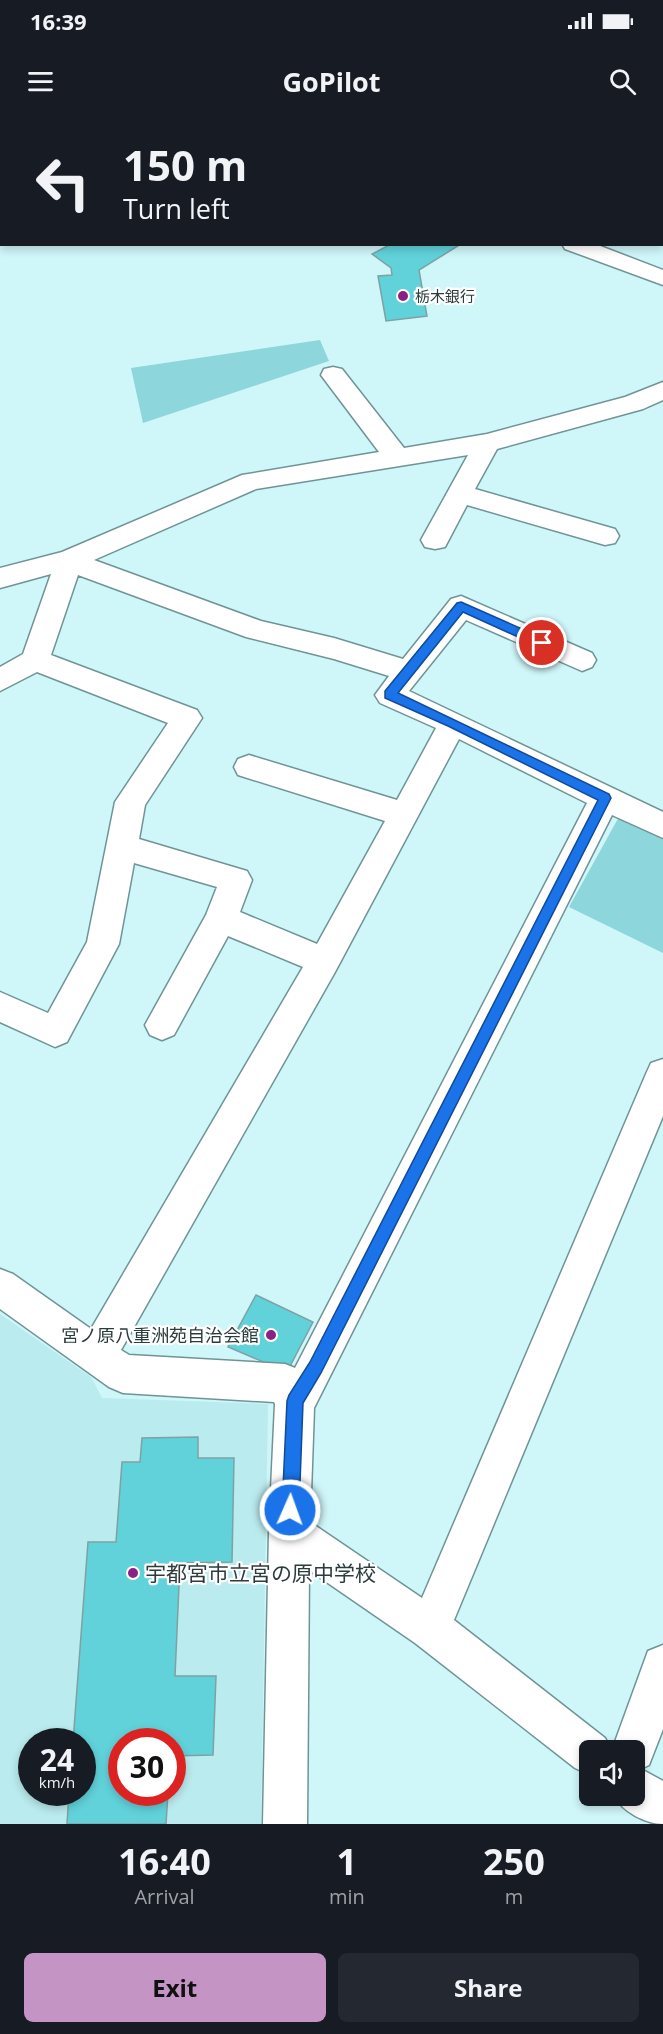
<!DOCTYPE html>
<html lang="en">
<head>
<meta charset="utf-8">
<style>
	:root { --surface:#171b24; --page:#242831; --text:#f1f3f6; --muted:#9ea1a6; --accent:#c394c4 }
	body { margin:0; font-family:"Open Sans","Noto Sans JP",sans-serif; background:var(--page); color:var(--text); height:100vh; display:flex; flex-direction:column; font-size:22px; white-space:nowrap }
	* { box-sizing:border-box; margin:0 }
	p { font-size:20px; color:var(--muted) }
	.icon { flex:none; width:33px; height:33px; fill:none; stroke:currentColor; stroke-width:2; stroke-linecap:round; stroke-linejoin:round }
	.map { position:relative; height:1704px; overflow:hidden }
	.panel { display:flex; flex-direction:column; background:var(--surface); flex:1 }
	.panel>* { flex:none }
	.guide { position:absolute; left:0px; top:0px; width:663px; height:126px; box-shadow:0 3px 9px #0003; background:#171b24; color:var(--text); overflow:hidden }
	.tools { position:absolute; left:579px; top:1620px; display:grid; gap:12px }
	.tools a { display:grid; place-items:center; width:66px; height:66px; border-radius:9px; background:var(--surface); box-shadow:0 3px 9px #0003; font-size:30px }
	.speed { position:absolute; left:18px; top:1608px; display:flex; gap:12px; font-size:30px; font-weight:700; text-align:center }
	.speed>* { display:grid; place-content:center; width:78px; height:78px; border-radius:50%; background:var(--surface); box-shadow:0 3px 9px #0003; line-height:1 }
	.speed small { font-size:15px; font-weight:400 }
	.speed .limit { border:9px solid #d22; background:#fff; color:#111 }
	.pin { position:absolute; display:grid; place-items:center; width:51px; height:51px; color:#fff; margin:-26px; border:3px solid #fff; border-radius:50%; box-shadow:0 2px 6px #0007 }
	.me { position:absolute; width:66px; margin:-33px; rotate:2deg; stroke-linejoin:round; filter:drop-shadow(0 0 4px #0008) }
	.turn { display:flex; align-items:center; gap:21px; height:126px; padding:0 24px; font-size:27px }
	.turn .icon { width:78px; height:78px; stroke-width:2.5 }
	.turn b { display:block; font-size:42px; line-height:51px }
	.eta { display:flex; justify-content:space-evenly; align-items:center; height:102px; text-align:center }
	.eta b { font-size:36px; font-weight:700; line-height:42px }
	.primary-button { display:flex; gap:12px; margin-top:auto; padding:12px 24px }
	.primary-button a { flex:1; height:69px; border-radius:9px; background:var(--accent); color:#111; font-size:24px; font-weight:700; line-height:69px; text-align:center }
	.primary-button a+a { background:var(--page); color:var(--text) }
	.status { display:flex; justify-content:space-between; align-items:center; height:42px; padding:0 30px; background:var(--surface); direction:ltr }
	.status svg { height:16px; fill:currentColor }
	header { display:flex; justify-content:space-between; align-items:center; height:78px; padding:0 24px; background:var(--surface); font-size:27px; font-weight:700 }
	.map>svg:first-child { display:block }
</style>
</head>
<body>
<div class="status"><b>16:39</b><svg viewBox="0 0 49 12"><path d="M0 12V9h3v3zM5 12V6h3v6zM10 12V3h3v9zM15 12V0h3v12zM26 1h20v11H26zM47 4h2v5h-2z"/></svg></div>
<header><svg class="icon" aria-label="menu" viewBox="0 0 24 24"><path d="M4 6h16M4 12h16M4 18h16"/></svg>GoPilot<svg class="icon" aria-label="search" viewBox="0 0 24 24"><circle cx="10" cy="10" r="6"/><path d="M15 15l6 6"/></svg></header>
<div class="map">
<svg width="663" height="1704" viewBox="0 0 663 1704">
	<rect width="100%" height="100%" fill="#cff6f9"/>
	<path fill="#baebee" fill-rule="evenodd" d="M 0,1194 L 91,1257 L 102,1278 L 268,1284 L 261,1704 L 0,1704 ZM 32,1622 L 82,1622 L 82,1672 L 32,1672 ZM 122,1622 L 172,1622 L 172,1672 L 122,1672 Z"/>
	<g fill="#8dd6db">
		<path d="M 320,220 L 329,241 L 143,303 L 131,248 Z"/>
		<path d="M 620,695 L 663,715 L 663,833 L 569,787 Z"/>
	</g>
	<g fill="#61d2da" stroke="#7da2a4" stroke-width="1.5">
		<path d="M 391,124 L 461,124 L 419,150 L 427,196 L 386,201 L 378,156 L 392,155 L 391,148 L 372,134 Z"/>
		<path d="M 256,1175 L 313,1202 L 287,1252 L 228,1227 Z"/>
		<path d="M 198,1317 L 198,1338 L 234,1338 L 232,1442 L 180,1443 L 175,1556 L 216,1556 L 213,1635 L 172,1636 L 172,1622 L 122,1622 L 122,1672 L 168,1672 L 166,1704 L 67,1704 L 69,1672 L 82,1672 L 82,1622 L 73,1622 L 88,1422 L 116,1422 L 122,1342 L 140,1342 L 142,1318 Z"/>
	</g>
	<g fill="none" stroke-linecap="round" stroke-linejoin="round">
		<defs>
			<g id="minor">
				<path d="M 220,0 L 242,0 L 243,2 L 221,2 Z"/>
				<rect x="662" y="80" width="1" height="14"/>
				<rect x="0" y="106" width="2" height="14"/>
				<path d="M 562,124 L 595,124 L 663,150 L 663,165 L 565,129 Z"/>
				<path d="M 333,247 L 342,249 L 404,328 L 487,314 L 625,277 L 663,262 L 663,280 L 643,289 L 497,329 L 475,369 L 615,409 L 619,416 L 615,423 L 605,425 L 467,385 L 445,427 L 435,429 L 425,427 L 421,420 L 468,335 L 256,369 L 94,440 L 261,501 L 334,518 L 403,539 L 451,479 L 461,476 L 592,533 L 596,540 L 592,547 L 582,551 L 466,500 L 409,571 L 663,692 L 663,718 L 612,695 L 314,1288 L 310,1402 L 422,1478 L 646,954 L 651,943 L 663,939 L 663,996 L 454,1500 L 605,1618 L 611,1630 L 590,1630 L 590,1655 L 575,1648 L 415,1523 L 309,1450 L 307,1704 L 263,1704 L 269,1412 L 275,1284 L 274,1282 L 123,1273 L 109,1267 L 0,1189 L 0,1149 L 13,1154 L 91,1209 L 303,847 L 228,816 L 174,915 L 162,920 L 150,915 L 145,905 L 206,795 L 217,767 L 134,743 L 119,824 L 67,922 L 55,927 L 0,902 L 0,872 L 48,893 L 87,822 L 115,682 L 168,603 L 37,552 L 0,571 L 0,547 L 23,534 L 51,454 L 0,468 L 0,448 L 62,432 L 242,355 L 379,332 L 321,255 L 324,249 ZM 78,455 L 246,517 L 334,539 L 389,556 L 375,575 L 380,583 L 436,608 L 397,680 L 249,635 L 238,639 L 234,647 L 238,655 L 385,701 L 317,824 L 240,792 L 252,760 L 247,751 L 139,719 L 145,685 L 202,598 L 197,590 L 51,535 ZM 459,619 L 587,683 L 295,1248 L 285,1244 L 129,1235 L 121,1230 L 335,852 Z"/>
				<path d="M 663,1525 L 663,1609 L 649,1645 L 641,1649 L 663,1661 L 663,1704 C 646,1704 621,1691 615,1676 L 634,1676 L 634,1630 L 612,1630 L 648,1531 Z"/>
			</g>
		</defs>
		<use href="#minor" stroke="#709496" stroke-width="3"/>
		<use href="#minor" fill="#fff" fill-rule="evenodd"/>
	</g>
	<path fill="#1a73e8" stroke="#114b97" stroke-width="1.5" d="M 461,482 L 547,520 L 548,523 L 542,527 L 538,526 L 463,492 L 398,573 L 609,674 L 611,678 L 321,1253 L 303,1283 L 299,1390 L 296,1396 L 290,1398 L 284,1396 L 282,1390 L 287,1281 L 289,1275 L 310,1242 L 598,680 L 448,606 L 385,578 L 385,571 L 457,483 Z"/>
	<g fill="#8b2187" stroke="#fff" stroke-width="2">
		<circle cx="403" cy="176" r="6"/>
		<circle cx="271" cy="1215" r="6"/>
		<circle cx="133" cy="1453" r="6"/>
	</g>
	<g text-anchor="middle" dominant-baseline="central" stroke-width="4.5" stroke-linejoin="round" paint-order="stroke">
		<g font-size="15" fill="#2c3b3c" stroke="#fff" text-anchor="start">
			<text x="415" y="176">栃木銀行</text>
		</g>
		<g font-size="18" fill="#2c3b3c" stroke="#fff" text-anchor="end">
			<text x="259" y="1215">宮ノ原八重洲苑自治会館</text>
		</g>
		<g font-size="21" fill="#2c3b3c" stroke="#fff" text-anchor="start">
			<text x="145" y="1453">宇都宮市立宮の原中学校</text>
		</g>
	</g>
</svg>
<div class="tools">
<a><svg class="icon" aria-label="sound" viewBox="0 0 24 24"><path d="M4 9h4l5-4v14l-5-4H4zM17 9q2 3 0 6"/></svg></a>
</div>
<div class="speed"><div>24<small>km/h</small></div><div class="limit">30</div></div>
<div class="pin" style="left:542px;top:523px;background:#d93025"><svg class="icon" aria-label="arrive" viewBox="0 0 24 24"><path d="M6 21V4h12l-3 4 3 4H6"/></svg></div>
<svg class="me" style="left:290px;top:1390px" viewBox="-20 -20 40 40"><circle r="17" fill="#1a73e8" stroke="#fff" stroke-width="3"/><path d="M0-11L8 9 0 5-8 9z" fill="#fff"/></svg>
<div class="guide">
<div class="turn"><svg class="icon" aria-label="left" viewBox="0 0 24 24"><path d="M17 20v-9H6M10 6l-5 5 5 5"/></svg><div><b>150 m</b>Turn left</div></div>
</div>
</div>
<section class="panel">
<div class="eta">
<div><b>16:40</b><p>Arrival</p></div>
<div><b>1</b><p>min</p></div>
<div><b>250</b><p>m</p></div>
</div>
<div class="primary-button"><a>Exit</a><a>Share</a></div>
</section>
</body>
</html>
